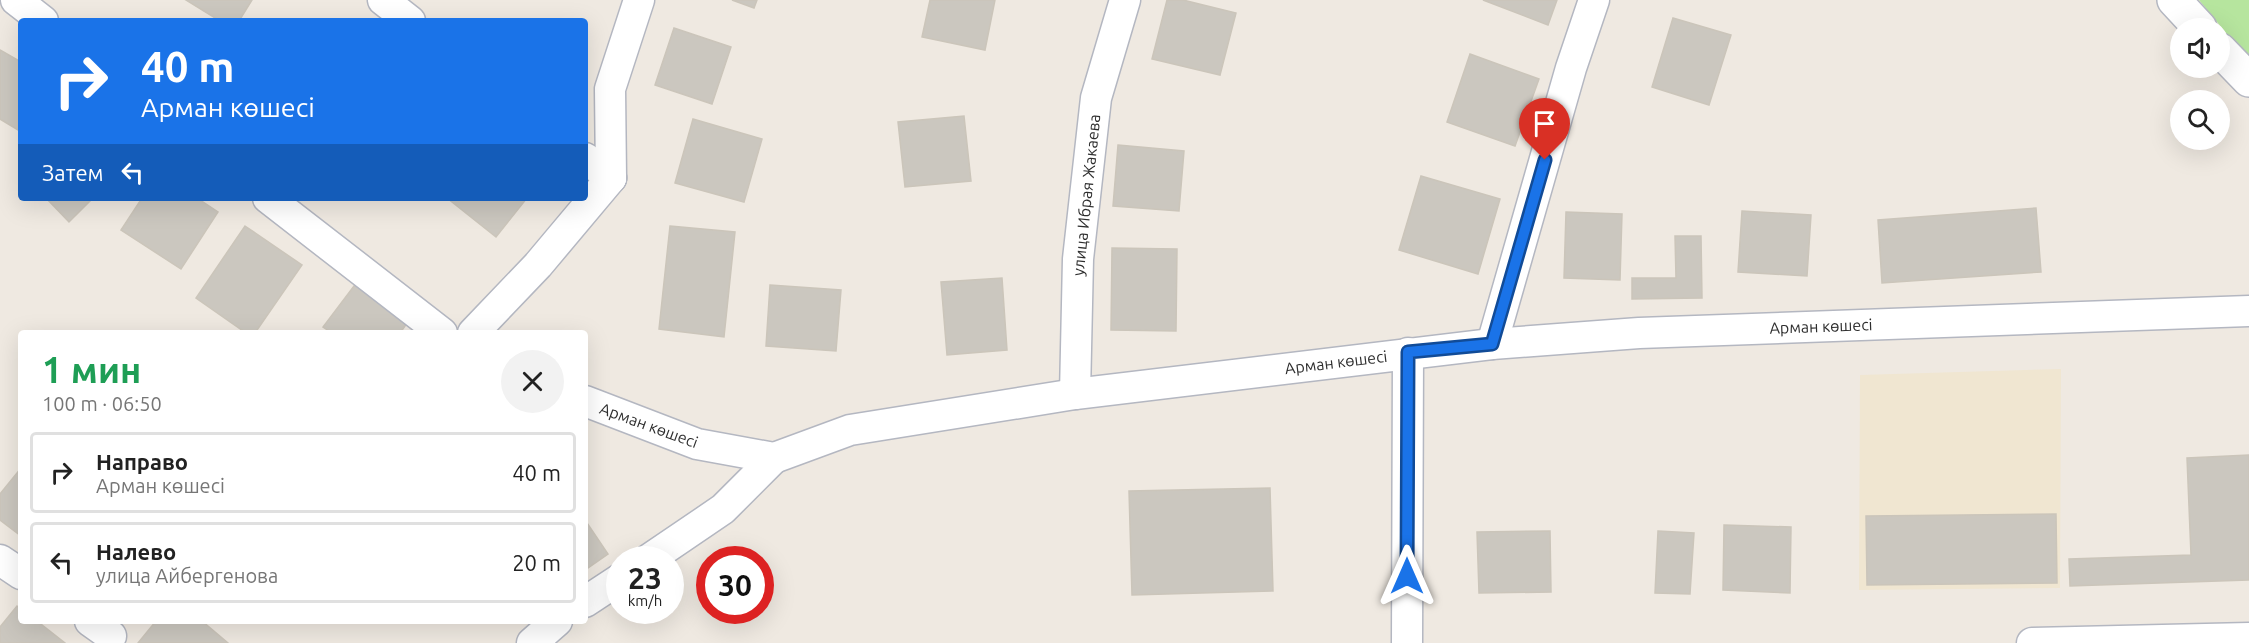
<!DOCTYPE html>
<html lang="ru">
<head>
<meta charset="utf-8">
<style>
	:root { --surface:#fff; --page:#f2f2f2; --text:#222; --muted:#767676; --line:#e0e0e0 }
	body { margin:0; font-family:Ubuntu,sans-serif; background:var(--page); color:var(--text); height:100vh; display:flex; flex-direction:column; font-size:22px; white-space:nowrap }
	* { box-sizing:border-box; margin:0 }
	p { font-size:20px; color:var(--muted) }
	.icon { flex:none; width:33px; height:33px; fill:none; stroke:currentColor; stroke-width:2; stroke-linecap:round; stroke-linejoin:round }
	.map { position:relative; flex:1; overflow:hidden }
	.panel { position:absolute; left:18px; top:330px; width:570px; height:294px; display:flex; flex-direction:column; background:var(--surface); border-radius:6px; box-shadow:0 6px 24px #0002 }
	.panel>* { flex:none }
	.top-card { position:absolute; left:18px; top:18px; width:570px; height:183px; border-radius:6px; box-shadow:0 6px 24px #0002; background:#1a73e8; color:#fff; overflow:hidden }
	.controls { position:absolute; left:2170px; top:18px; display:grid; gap:12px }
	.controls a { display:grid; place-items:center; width:60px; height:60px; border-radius:50%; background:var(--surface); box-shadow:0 6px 24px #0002; font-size:30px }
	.speed { position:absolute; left:606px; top:546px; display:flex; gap:12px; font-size:30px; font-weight:700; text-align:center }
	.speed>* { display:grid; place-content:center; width:78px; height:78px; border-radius:50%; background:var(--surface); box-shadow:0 6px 24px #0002; line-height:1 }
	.speed small { font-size:15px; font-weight:400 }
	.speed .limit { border:9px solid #d22; background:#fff; color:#111 }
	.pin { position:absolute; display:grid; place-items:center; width:51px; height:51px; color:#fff; margin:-62px -26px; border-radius:50% 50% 50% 0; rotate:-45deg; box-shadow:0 0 6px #0007 }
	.pin .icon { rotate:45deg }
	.me { position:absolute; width:66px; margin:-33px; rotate:0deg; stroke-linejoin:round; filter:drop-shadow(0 0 4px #0008) }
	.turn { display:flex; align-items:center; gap:21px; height:126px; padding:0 24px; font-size:27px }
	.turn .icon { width:78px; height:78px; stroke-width:2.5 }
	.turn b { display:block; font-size:42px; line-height:51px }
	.then { display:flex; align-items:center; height:57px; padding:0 24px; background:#0003; gap:12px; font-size:22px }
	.round { display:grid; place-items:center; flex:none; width:63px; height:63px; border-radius:32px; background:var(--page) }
	.overview { display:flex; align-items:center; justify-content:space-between; height:102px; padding:0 24px }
	h1 { font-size:36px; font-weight:700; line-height:45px; color:#1e9e55 }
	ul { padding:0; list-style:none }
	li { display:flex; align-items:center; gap:18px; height:81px; margin:0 12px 9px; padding:0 12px; border:3px solid var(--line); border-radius:6px }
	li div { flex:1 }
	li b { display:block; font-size:22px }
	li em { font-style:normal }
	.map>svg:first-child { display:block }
</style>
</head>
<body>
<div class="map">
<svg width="2249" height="643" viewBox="0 0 2249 643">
	<rect width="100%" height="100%" fill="#efe9e1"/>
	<path fill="#f0e6d1" d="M 2061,369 L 2060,588 L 1859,590 L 1860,375 Z"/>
	<path fill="#b6e59e" d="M 2199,0 L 2249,0 L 2249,60 L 2245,56 Z"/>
	<g fill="#cbc7bf" stroke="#cbc5ba" stroke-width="1.5">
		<path d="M 186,0 L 252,0 L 239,21 L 220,21 Z"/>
		<path d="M 732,0 L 757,0 L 754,8 Z"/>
		<path d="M 930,0 L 995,0 L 985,50 L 922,37 Z"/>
		<path d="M 1167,0 L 1183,0 L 1236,13 L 1220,75 L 1152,59 Z"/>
		<path d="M 1483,0 L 1557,0 L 1548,25 Z"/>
		<path d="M 1673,18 L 1731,35 L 1709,105 L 1652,87 Z"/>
		<path d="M 674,28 L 731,47 L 712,104 L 655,85 Z"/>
		<path d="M 0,50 L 21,62 L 21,125 L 18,130 L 0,119 Z"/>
		<path d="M 1470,54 L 1539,79 L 1515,146 L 1447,122 Z"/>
		<path d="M 964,116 L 971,181 L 905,187 L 898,122 Z"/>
		<path d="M 693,119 L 762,139 L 744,202 L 675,183 Z"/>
		<path d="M 1118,145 L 1184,151 L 1179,211 L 1113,206 Z"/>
		<path d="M 1421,176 L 1500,199 L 1478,274 L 1399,250 Z"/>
		<path d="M 46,198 L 93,198 L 69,222 Z"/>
		<path d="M 142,198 L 197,198 L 218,212 L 181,269 L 121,230 Z"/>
		<path d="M 447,198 L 527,198 L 496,237 Z"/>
		<path d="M 2036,208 L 2041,272 L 1882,283 L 1878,220 Z"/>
		<path d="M 1742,211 L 1811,215 L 1807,276 L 1738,272 Z"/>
		<path d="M 1566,212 L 1622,214 L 1620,280 L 1564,278 Z"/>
		<path d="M 245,226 L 302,265 L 255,333 L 246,333 L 196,298 Z"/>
		<path d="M 670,226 L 735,232 L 724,337 L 659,329 Z"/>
		<path d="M 1675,236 L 1701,236 L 1702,298 L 1632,299 L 1632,278 L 1676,278 Z"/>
		<path d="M 1112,248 L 1177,249 L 1176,331 L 1111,330 Z"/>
		<path d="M 1002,278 L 1007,350 L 947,355 L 941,282 Z"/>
		<path d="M 357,282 L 408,322 L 400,333 L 332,333 L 323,327 Z"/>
		<path d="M 770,285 L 841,290 L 836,351 L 766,346 Z"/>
		<path d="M 2249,455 L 2249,580 L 2070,586 L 2069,559 L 2191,555 L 2187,458 Z"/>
		<path d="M 21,468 L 21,536 L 0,520 L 0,494 Z"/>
		<path d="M 1270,488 L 1273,591 L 1132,595 L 1129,491 Z"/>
		<path d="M 2056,514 L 2057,583 L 1867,585 L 1866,516 Z"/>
		<path d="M 585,520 L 608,554 L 585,570 Z"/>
		<path d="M 1724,525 L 1791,527 L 1790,593 L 1723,590 Z"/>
		<path d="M 1550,531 L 1551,592 L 1479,593 L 1477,532 Z"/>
		<path d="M 1658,531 L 1694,533 L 1690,594 L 1655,593 Z"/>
		<path d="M 17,606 L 21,609 L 21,621 L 37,621 L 65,643 L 0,643 L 0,627 Z"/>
		<path d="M 156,621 L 202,621 L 228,643 L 138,643 Z"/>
	</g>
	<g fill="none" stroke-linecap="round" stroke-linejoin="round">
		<defs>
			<g id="minor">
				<path d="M 16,0 L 43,21"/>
				<path d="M 383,0 L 410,21"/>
				<path d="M 585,158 L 611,178"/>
				<path d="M 611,178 L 610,89 L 639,0"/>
				<path d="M 268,198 L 442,333"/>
				<path d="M 473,333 L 538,265 L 611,178"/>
				<path d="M 1492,344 L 1571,68 L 1594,0"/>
				<path d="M 1075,394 L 1078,259 L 1096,98 L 1125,0"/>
				<path d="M 585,401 L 697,444 L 774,458 L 850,430 L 1075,394 L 1492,344 L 1639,333 L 2249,311"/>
				<path d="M 0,560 L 21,574"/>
				<path d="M 648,560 L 723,509 L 774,458"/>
				<path d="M 585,602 L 620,579"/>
				<path d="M 90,621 L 111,636"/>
				<path d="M 532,643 L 557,621"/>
				<path d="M 1407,643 L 1408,353"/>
				<path d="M 2032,643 L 2249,638"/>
			</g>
			<g id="secondary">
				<path d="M 2174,0 L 2200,28"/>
				<path d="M 2220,50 L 2249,80"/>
			</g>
		</defs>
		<use href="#minor" stroke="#b4b7c1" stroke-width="33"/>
		<use href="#secondary" stroke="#b4b7c1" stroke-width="36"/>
		<use href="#minor" stroke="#fff" stroke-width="30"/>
		<use href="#secondary" stroke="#fff" stroke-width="33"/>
	</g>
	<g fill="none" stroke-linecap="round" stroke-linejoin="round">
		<defs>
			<path id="route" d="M 1407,576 L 1408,352 L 1492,344 L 1545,160"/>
		</defs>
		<use href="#route" stroke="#114b97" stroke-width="15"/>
		<use href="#route" stroke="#1a73e8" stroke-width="10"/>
	</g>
	<g text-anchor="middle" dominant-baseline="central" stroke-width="4.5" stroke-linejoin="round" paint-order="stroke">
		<g font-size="16" fill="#2e2e2e" stroke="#fff">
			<text transform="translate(1086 195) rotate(-84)">улица Ибрая Жакаева</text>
			<text transform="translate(1821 326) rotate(-2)">Арман көшесі</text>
			<text transform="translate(1336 362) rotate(-7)">Арман көшесі</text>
			<text transform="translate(649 425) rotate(20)">Арман көшесі</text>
		</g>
	</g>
</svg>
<div class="controls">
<a><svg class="icon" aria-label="sound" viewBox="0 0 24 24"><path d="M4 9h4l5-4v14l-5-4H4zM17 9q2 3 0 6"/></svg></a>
<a><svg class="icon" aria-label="search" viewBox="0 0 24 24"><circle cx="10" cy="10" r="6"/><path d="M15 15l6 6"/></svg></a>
</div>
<div class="speed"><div>23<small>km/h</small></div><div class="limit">30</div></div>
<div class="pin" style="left:1545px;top:160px;background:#d93025"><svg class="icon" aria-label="arrive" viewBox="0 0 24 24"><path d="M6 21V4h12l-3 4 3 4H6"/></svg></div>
<svg class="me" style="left:1407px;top:576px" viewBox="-20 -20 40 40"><path d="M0-17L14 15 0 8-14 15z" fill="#1a73e8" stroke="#fff" stroke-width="4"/></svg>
<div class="top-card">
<div class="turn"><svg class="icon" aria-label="right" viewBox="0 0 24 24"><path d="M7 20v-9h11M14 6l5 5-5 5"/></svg><div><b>40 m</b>Арман көшесі</div></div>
<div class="then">Затем<svg class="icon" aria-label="left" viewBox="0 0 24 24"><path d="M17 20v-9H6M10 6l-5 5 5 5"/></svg></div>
</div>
<section class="panel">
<div class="overview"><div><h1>1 мин</h1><p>100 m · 06:50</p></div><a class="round"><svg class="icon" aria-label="close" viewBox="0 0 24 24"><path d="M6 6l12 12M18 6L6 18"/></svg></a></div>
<ul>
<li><svg class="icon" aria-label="right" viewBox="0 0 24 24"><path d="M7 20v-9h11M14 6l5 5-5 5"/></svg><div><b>Направо</b><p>Арман көшесі</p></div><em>40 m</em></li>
<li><svg class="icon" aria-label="left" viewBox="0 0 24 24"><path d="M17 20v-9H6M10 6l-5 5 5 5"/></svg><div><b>Налево</b><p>улица Айбергенова</p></div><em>20 m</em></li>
</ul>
</section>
</div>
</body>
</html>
